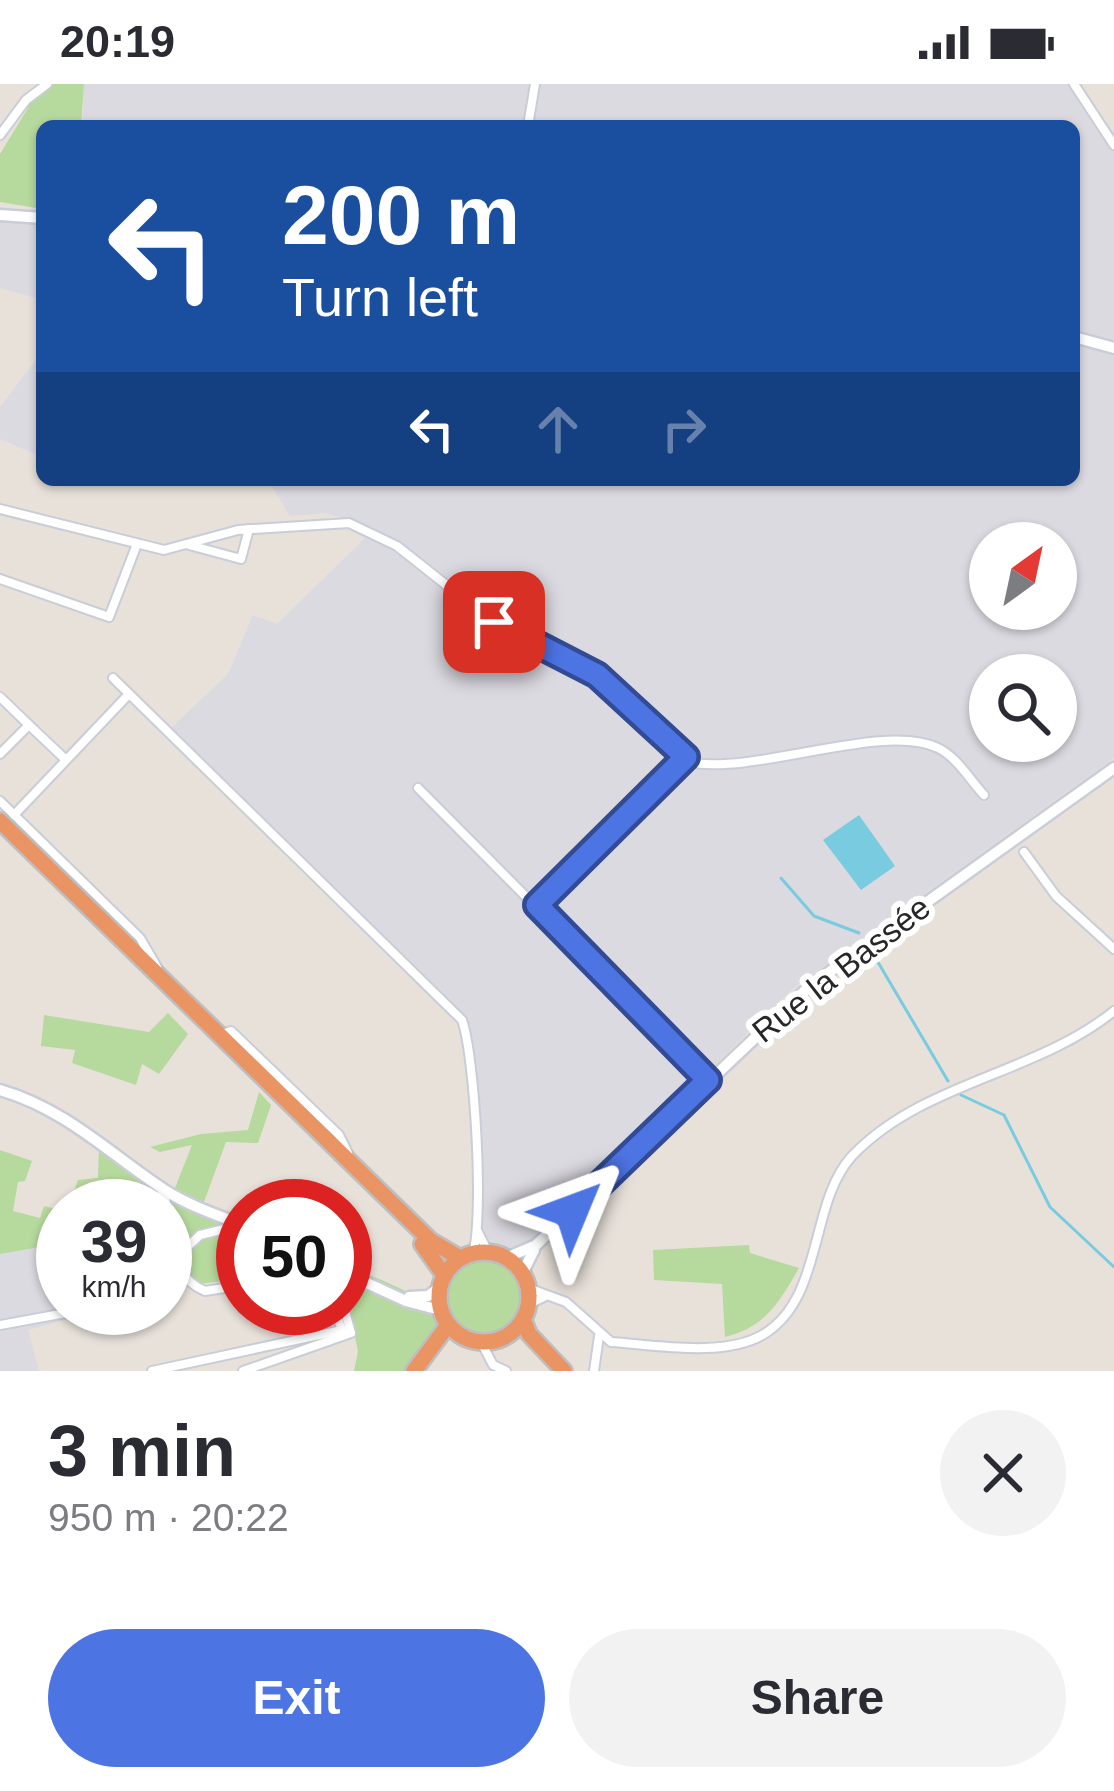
<!DOCTYPE html>
<html lang="en">
<head>
<meta charset="utf-8">
<style>
	:root { --surface:#fff; --page:#f2f2f3; --text:#2b2b33; --muted:#7c7c81; --accent:#4d74e3 }
	body { margin:0; font-family:Arial,sans-serif; background:var(--page); color:var(--text); height:100vh; display:flex; flex-direction:column; font-size:45px; white-space:nowrap }
	* { box-sizing:border-box; margin:0 }
	p { font-size:39px; color:var(--muted) }
	.icon { flex:none; width:66px; height:66px; fill:none; stroke:currentColor; stroke-width:2; stroke-linecap:round; stroke-linejoin:round }
	.map { position:relative; height:1287px; overflow:hidden }
	.sheet { display:flex; flex-direction:column; background:var(--surface); flex:1 }
	.sheet>* { flex:none }
	.guide { position:absolute; left:36px; top:36px; width:1044px; height:366px; border-radius:18px; box-shadow:0 3px 9px #0004; background:#1a4fa0; color:#fff; overflow:hidden }
	.needle { width:78px; rotate:33deg }
	.buttons { position:absolute; left:969px; top:438px; display:grid; gap:24px }
	.buttons a { display:grid; place-items:center; width:108px; height:108px; border-radius:50%; background:var(--surface); box-shadow:0 3px 9px #0004; font-size:60px }
	.speed { position:absolute; left:36px; top:1095px; display:flex; gap:24px; font-size:60px; font-weight:700; text-align:center }
	.speed>* { display:grid; place-content:center; width:156px; height:156px; border-radius:50%; background:var(--surface); box-shadow:0 3px 9px #0004; line-height:1 }
	.speed small { font-size:30px; font-weight:400 }
	.speed .limit { border:18px solid #d22; background:#fff; color:#111 }
	.pin { position:absolute; display:grid; place-items:center; width:102px; height:102px; color:#fff; margin:-51px; border-radius:24px; box-shadow:0 6px 18px #0006 }
	.me { position:absolute; width:132px; margin:-66px; rotate:46deg; stroke-linejoin:round; filter:drop-shadow(0 0 9px #0008) }
	.turn { display:flex; align-items:center; gap:42px; height:252px; padding:0 48px; font-size:54px }
	.turn .icon { width:156px; height:156px; stroke-width:2.5 }
	.turn b { display:block; font-size:84px; line-height:102px }
	.lanes { display:flex; align-items:center; height:114px; padding:0 48px; background:#0003; justify-content:center; gap:60px; direction:ltr }
	.lanes .off { opacity:.35 }
	.round { display:grid; place-items:center; flex:none; width:126px; height:126px; border-radius:63px; background:var(--page) }
	.summary { display:flex; align-items:center; justify-content:space-between; height:204px; padding:0 48px }
	h1 { font-size:72px; font-weight:700; line-height:90px }
	.button { display:flex; gap:24px; margin-top:auto; padding:24px 48px }
	.button a { flex:1; height:138px; border-radius:72px; background:var(--accent); color:#fff; font-size:48px; font-weight:700; line-height:138px; text-align:center }
	.button a+a { background:var(--page); color:var(--text) }
	.status { display:flex; justify-content:space-between; align-items:center; height:84px; padding:0 60px; background:var(--surface); direction:ltr }
	.status svg { height:33px; fill:currentColor }
	.map>svg:first-child { display:block }
</style>
</head>
<body>
<div class="status"><b>20:19</b><svg viewBox="0 0 49 12"><path d="M0 12V9h3v3zM5 12V6h3v6zM10 12V3h3v9zM15 12V0h3v12zM26 1h20v11H26zM47 4h2v5h-2z"/></svg></div>
<div class="map">
<svg width="1114" height="1287" viewBox="0 0 1114 1287">
	<rect width="100%" height="100%" fill="#e8e1da"/>
	<g fill="#dcdae1" fill-rule="evenodd">
		<path d="M 84,0 L 1071,0 L 1114,65 L 1114,674 L 796,902 L 527,1165 L 512,1170 L 484,1157 L 472,959 L 464,931 L 171,644 L 228,590 L 253,531 L 277,540 L 375,444 L 325,429 L 290,432 L 268,396 L 1074,396 L 1074,42 L 82,42 ZM 990,459 L 1056,459 L 1056,525 L 990,525 ZM 990,591 L 1056,591 L 1056,657 L 990,657 Z"/>
		<path d="M 42,134 L 42,216 L 0,204 L 0,137 Z"/>
		<path d="M 42,268 L 42,373 L 0,355 L 0,323 Z"/>
		<path d="M 63,1159 L 63,1224 L 110,1224 L 28,1246 L 39,1287 L 0,1287 L 0,1170 Z"/>
	</g>
	<g fill="#b6d99d">
		<path d="M 52,0 L 84,0 L 81,42 L 42,42 L 42,125 L 0,118 L 0,70 L 28,24 L 26,16 Z"/>
		<path d="M 168,929 L 188,950 L 159,990 L 142,980 L 136,1001 L 72,979 L 75,966 L 41,962 L 44,931 L 149,948 Z"/>
		<path d="M 259,1008 L 271,1021 L 258,1059 L 226,1058 L 204,1118 L 243,1134 L 243,1195 L 197,1200 L 165,1182 L 165,1122 L 139,1122 L 132,1105 L 121,1106 L 109,1122 L 69,1122 L 78,1096 L 98,1094 L 99,1061 L 171,1114 L 192,1061 L 160,1068 L 150,1063 L 201,1050 L 248,1046 Z"/>
		<path d="M 0,1066 L 32,1077 L 25,1097 L 18,1098 L 13,1127 L 40,1134 L 44,1122 L 63,1127 L 63,1159 L 0,1170 Z"/>
		<path d="M 749,1161 L 750,1169 L 799,1184 C 779,1219 765,1243 725,1253 L 722,1200 L 654,1196 L 653,1166 Z"/>
		<circle cx="484" cy="1213" r="38"/>
		<path d="M 345,1181 C 380,1197 425,1207 441,1242 L 432,1261 L 405,1287 L 354,1287 L 358,1267 L 349,1226 L 340,1224 L 345,1224 Z"/>
	</g>
	<path fill="#79cbdf" d="M 859,731 L 895,782 L 861,806 L 823,756 Z"/>
	<g fill="none" stroke-linecap="round" stroke-linejoin="round">
		<g stroke="#79cbdf" stroke-width="3">
			<path d="M 781,794 L 814,832 L 859,849"/>
			<path d="M 872,868 L 948,997"/>
			<path d="M 961,1011 L 1004,1031 L 1050,1123 L 1114,1183"/>
		</g>
		<defs>
			<g id="street">
				<path d="M 1074,0 L 1114,61"/>
				<path d="M 528,42 L 535,0"/>
				<path d="M 0,51 L 26,16 L 47,0"/>
				<path d="M 0,425 L 164,466 L 238,446 L 349,439 L 397,462 L 493,538 L 597,591 L 694,679 C 761,689 884,638 938,664 C 957,673 970,696 984,711"/>
				<path d="M 189,461 L 241,475 L 249,445"/>
				<path d="M 0,495 L 109,533 L 137,460"/>
				<path d="M 113,594 L 462,936 C 475,972 484,1134 473,1169"/>
				<path d="M 0,613 L 29,641"/>
				<path d="M 0,670 L 29,641 L 65,675"/>
				<path d="M 418,704 L 708,996"/>
				<path d="M 0,717 L 140,854 L 157,883"/>
				<path d="M 14,731 L 129,610"/>
				<path d="M 1024,768 L 1056,812 L 1114,865"/>
				<path d="M 537,821 L 686,673"/>
				<path d="M 219,951 L 231,947 L 339,1051 L 348,1069"/>
				<path d="M 162,1107 C 178,1142 162,1189 205,1207 L 243,1201"/>
				<path d="M 478,1148 L 488,1168"/>
				<path d="M 165,1184 L 200,1151 L 241,1141"/>
				<path d="M 528,1204 L 566,1218 L 611,1258 C 655,1261 725,1274 764,1250 C 824,1213 809,1119 852,1072 C 924,997 1035,991 1114,927"/>
				<path d="M 529,1220 L 544,1213"/>
				<path d="M 0,1241 L 93,1224"/>
				<path d="M 481,1258 L 493,1281 L 506,1287"/>
				<path d="M 152,1287 L 342,1246 L 334,1224"/>
				<path d="M 243,1287 L 351,1249 L 344,1224"/>
				<path d="M 594,1287 L 599,1252"/>
			</g>
			<g id="secondary">
				<path d="M 0,131 L 42,134"/>
				<path d="M 1074,253 L 1114,264"/>
				<path d="M 0,1006 C 66,1025 111,1071 166,1107 C 190,1122 217,1131 243,1141"/>
				<path d="M 506,1174 L 536,1161 L 810,902 L 1114,684"/>
				<path d="M 345,1189 L 406,1217 L 440,1226"/>
				<path d="M 522,1190 L 534,1166"/>
				<path d="M 409,1213 L 428,1212 L 440,1203"/>
			</g>
			<g id="highway">
				<path d="M 0,737 L 431,1157 L 460,1174"/>
				<path d="M 422,1160 L 444,1191"/>
				<circle cx="484" cy="1213" r="45"/>
				<path d="M 523,1235 L 529,1250 L 564,1287"/>
				<path d="M 414,1287 L 448,1241"/>
			</g>
		</defs>
		<use href="#street" stroke="#c9cdd8" stroke-width="12"/>
		<use href="#secondary" stroke="#c9cdd8" stroke-width="15"/>
		<use href="#highway" stroke="#bebebe" stroke-width="20"/>
		<use href="#street" stroke="#fff" stroke-width="8"/>
		<use href="#secondary" stroke="#fff" stroke-width="10"/>
		<use href="#highway" stroke="#ea9464" stroke-width="15"/>
	</g>
	<g fill="none" stroke-linecap="round" stroke-linejoin="round">
		<defs>
			<path id="route" d="M 494,538 L 597,591 L 686,673 L 537,821 L 708,996 L 572,1127"/>
		</defs>
		<use href="#route" stroke="#324b94" stroke-width="30"/>
		<use href="#route" stroke="#4d74e3" stroke-width="21"/>
	</g>
	<g text-anchor="middle" dominant-baseline="central" stroke-width="12" stroke-linejoin="round" paint-order="stroke">
		<g font-size="33" fill="#272727" stroke="#fff">
			<text transform="translate(841 885) rotate(-38)">Rue la Bassée</text>
		</g>
	</g>
</svg>
<div class="buttons">
<a><svg class="needle" viewBox="-14 -14 28 28"><path d="M0-13l5 13h-10z" fill="#e53935"/><path d="M0 13l5-13h-10z" fill="#7c7c81"/></svg></a>
<a><svg class="icon" aria-label="search" viewBox="0 0 24 24"><circle cx="10" cy="10" r="6"/><path d="M15 15l6 6"/></svg></a>
</div>
<div class="speed"><div>39<small>km/h</small></div><div class="limit">50</div></div>
<div class="pin" style="left:494px;top:538px;background:#d93025"><svg class="icon" aria-label="arrive" viewBox="0 0 24 24"><path d="M6 21V4h12l-3 4 3 4H6"/></svg></div>
<svg class="me" style="left:572px;top:1127px" viewBox="-20 -20 40 40"><path d="M0-17L14 15 0 8-14 15z" fill="#4d74e3" stroke="#fff" stroke-width="4"/></svg>
<div class="guide">
<div class="turn"><svg class="icon" aria-label="left" viewBox="0 0 24 24"><path d="M17 20v-9H6M10 6l-5 5 5 5"/></svg><div><b>200 m</b>Turn left</div></div>
<div class="lanes"><svg class="icon" aria-label="left" viewBox="0 0 24 24"><path d="M17 20v-9H6M10 6l-5 5 5 5"/></svg><svg class="icon off" aria-label="ahead" viewBox="0 0 24 24"><path d="M12 20V5M6 11l6-6 6 6"/></svg><svg class="icon off" aria-label="right" viewBox="0 0 24 24"><path d="M7 20v-9h11M14 6l5 5-5 5"/></svg></div>
</div>
</div>
<section class="sheet">
<div class="summary"><div><h1>3 min</h1><p>950 m · 20:22</p></div><a class="round"><svg class="icon" aria-label="close" viewBox="0 0 24 24"><path d="M6 6l12 12M18 6L6 18"/></svg></a></div>
<div class="button"><a>Exit</a><a>Share</a></div>
</section>
</body>
</html>
